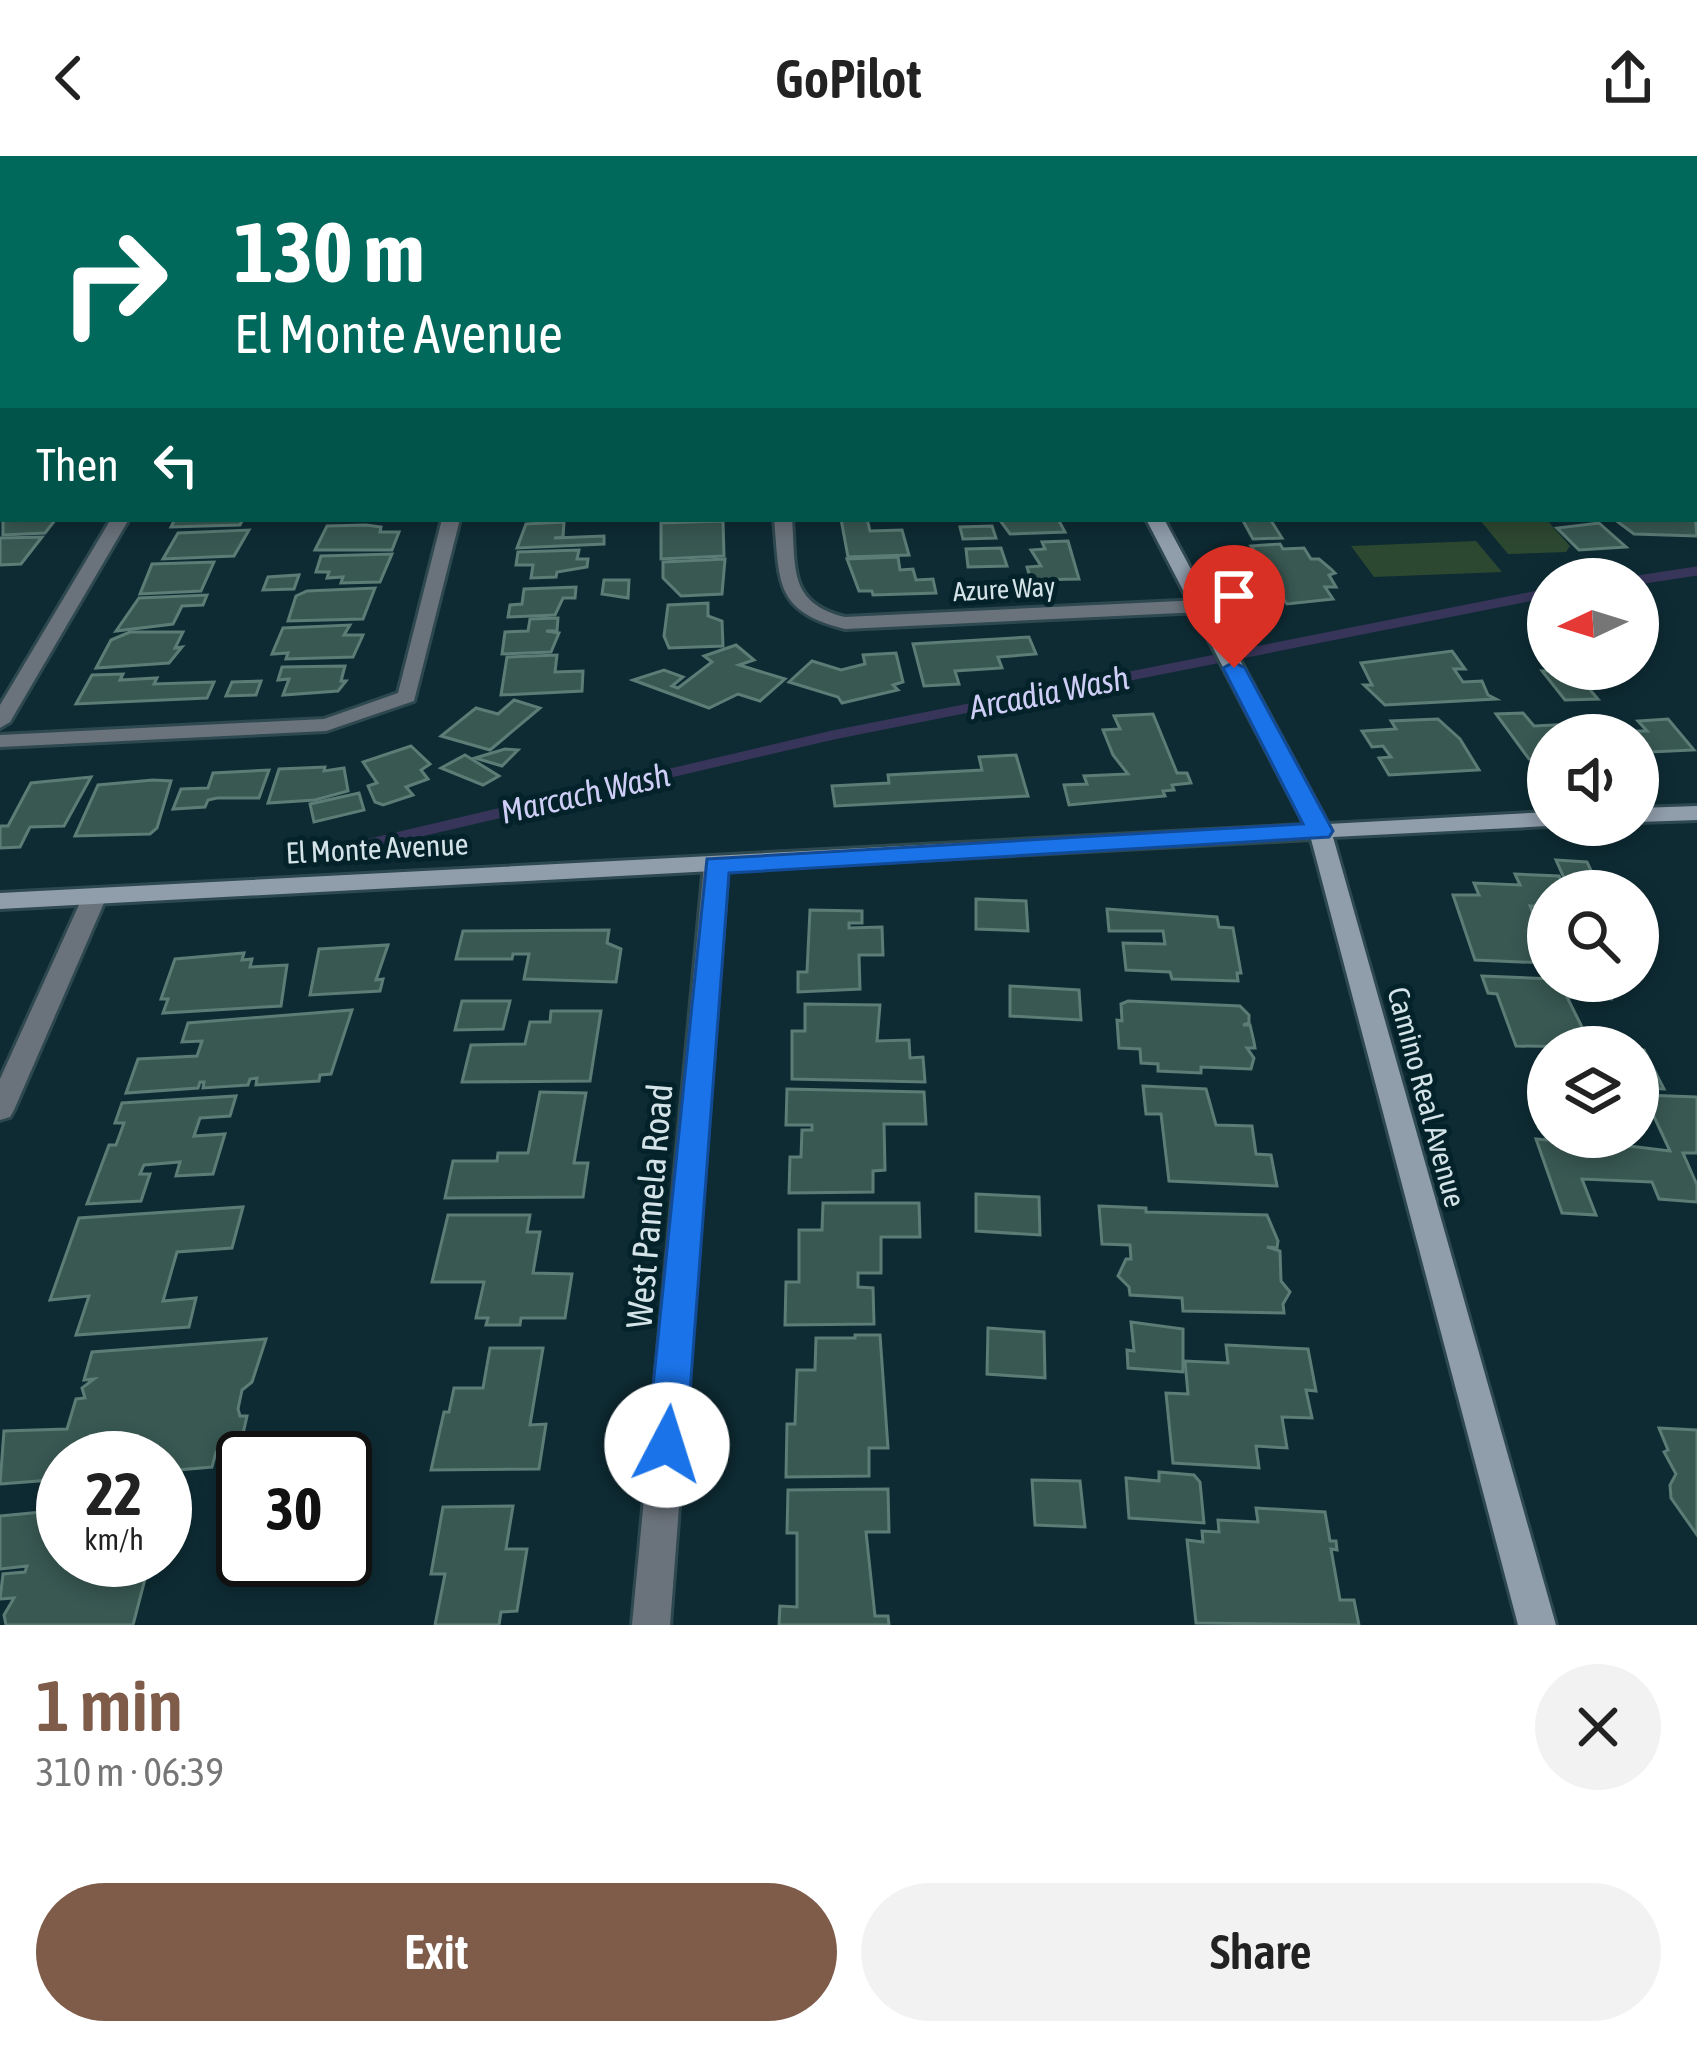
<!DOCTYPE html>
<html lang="en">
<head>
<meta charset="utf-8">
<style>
	:root { --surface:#fff; --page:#f2f2f2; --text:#222; --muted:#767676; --accent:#7f5c4a }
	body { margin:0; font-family:"Asap Condensed",sans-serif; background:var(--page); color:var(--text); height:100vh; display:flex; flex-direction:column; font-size:45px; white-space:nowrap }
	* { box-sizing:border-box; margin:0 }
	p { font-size:39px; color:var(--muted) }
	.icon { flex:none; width:66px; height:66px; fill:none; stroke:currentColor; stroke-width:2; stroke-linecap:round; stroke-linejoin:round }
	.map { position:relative; height:1469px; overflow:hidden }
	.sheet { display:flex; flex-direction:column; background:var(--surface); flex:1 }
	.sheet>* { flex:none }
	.top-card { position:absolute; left:0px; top:0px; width:1698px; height:366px; box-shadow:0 6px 18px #0003; background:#00695c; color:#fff; overflow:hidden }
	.needle { width:78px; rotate:266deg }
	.buttons { position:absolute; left:1527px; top:402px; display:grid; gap:24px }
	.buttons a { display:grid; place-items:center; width:132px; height:132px; border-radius:50%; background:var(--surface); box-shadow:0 6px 18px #0003; font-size:60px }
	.speed { position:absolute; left:36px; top:1275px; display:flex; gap:24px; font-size:60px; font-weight:700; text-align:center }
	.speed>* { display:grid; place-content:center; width:156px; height:156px; border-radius:50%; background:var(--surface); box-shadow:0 6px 18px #0003; line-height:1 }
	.speed small { font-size:30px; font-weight:400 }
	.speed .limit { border:6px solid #111; border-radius:18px; background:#fff; color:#111 }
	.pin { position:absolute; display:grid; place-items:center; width:102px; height:102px; color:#fff; margin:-123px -51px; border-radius:50% 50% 50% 0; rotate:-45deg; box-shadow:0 0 12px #0007 }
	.pin .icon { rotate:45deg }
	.me { position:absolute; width:132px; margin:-66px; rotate:5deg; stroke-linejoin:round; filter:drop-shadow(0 0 9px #0008) }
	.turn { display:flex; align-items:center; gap:42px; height:252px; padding:0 36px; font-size:54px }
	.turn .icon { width:156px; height:156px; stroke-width:2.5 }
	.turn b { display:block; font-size:84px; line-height:102px }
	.then { display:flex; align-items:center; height:114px; padding:0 36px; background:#0003; gap:24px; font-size:45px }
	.round { display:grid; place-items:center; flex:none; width:126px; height:126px; border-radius:63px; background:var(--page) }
	.overview { display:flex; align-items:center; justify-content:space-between; height:204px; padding:0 36px }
	h1 { font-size:72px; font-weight:600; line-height:90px; color:var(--accent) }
	.button { display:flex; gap:24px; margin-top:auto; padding:24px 36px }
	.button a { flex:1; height:138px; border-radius:72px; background:var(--accent); color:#fff; font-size:48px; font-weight:600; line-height:138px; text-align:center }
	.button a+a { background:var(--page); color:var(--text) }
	header { display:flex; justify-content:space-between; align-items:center; height:156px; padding:0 36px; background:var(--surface); font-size:54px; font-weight:600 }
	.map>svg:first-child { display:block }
</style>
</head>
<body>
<header><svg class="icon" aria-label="back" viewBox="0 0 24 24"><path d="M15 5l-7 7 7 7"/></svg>GoPilot<svg class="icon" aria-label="share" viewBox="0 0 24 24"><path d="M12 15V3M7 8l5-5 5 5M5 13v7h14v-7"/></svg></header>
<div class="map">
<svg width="1697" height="1469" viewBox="0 0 1697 1469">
	<rect width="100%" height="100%" fill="#0e2b33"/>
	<g fill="#2d4831">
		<path d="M 1479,363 L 1546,363 L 1570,390 L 1566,396 L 1508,398 Z"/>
		<path d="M 1476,385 L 1502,416 L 1374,421 L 1351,390 Z"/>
	</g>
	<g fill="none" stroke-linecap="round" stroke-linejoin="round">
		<g stroke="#373559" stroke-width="9">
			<path d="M 1638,424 L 1697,415"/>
			<path d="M 508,655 L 833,579 L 1548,437"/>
		</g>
		<path stroke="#373559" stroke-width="10" d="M 338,695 L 521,652"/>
	</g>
	<g fill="#395852" stroke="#5c7c76" stroke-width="3">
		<path d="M 3,353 L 3,363 L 56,363 L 45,377 L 3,379 Z"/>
		<path d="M 1695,358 L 1697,380 L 1634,378 L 1614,363 L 1695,363 Z"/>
		<path d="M 175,363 L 243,363 L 240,369 L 171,371 Z"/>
		<path d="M 841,363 L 867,363 L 870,375 L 902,374 L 909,399 L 848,401 Z"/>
		<path d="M 999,363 L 1058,363 L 1065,376 L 1010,378 Z"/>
		<path d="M 1232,363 L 1270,363 L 1282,382 L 1253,383 L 1242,363 Z"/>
		<path d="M 723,365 L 724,400 L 661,403 L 661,367 Z"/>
		<path d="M 564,366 L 563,381 L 554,382 L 604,380 L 604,388 L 517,392 L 526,368 Z"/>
		<path d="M 1599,367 L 1626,391 L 1579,394 L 1557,372 Z"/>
		<path d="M 366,369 L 381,371 L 380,376 L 399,376 L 392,394 L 315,394 L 327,370 Z"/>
		<path d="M 992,370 L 996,382 L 963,383 L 960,371 Z"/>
		<path d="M 249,374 L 234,400 L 163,403 L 178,377 Z"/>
		<path d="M 42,381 L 21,408 L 0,409 L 0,382 Z"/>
		<path d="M 1068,385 L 1079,423 L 1031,424 L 1027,411 L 1041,410 L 1031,394 L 1045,393 L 1042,386 Z"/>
		<path d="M 1280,388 L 1283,393 L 1304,392 L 1311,403 L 1319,403 L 1331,413 L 1335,417 L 1329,419 L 1336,431 L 1325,431 L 1333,443 L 1287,448 L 1251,397 L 1256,397 L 1251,390 Z"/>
		<path d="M 1001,392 L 1007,410 L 968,411 L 966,393 Z"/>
		<path d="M 579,394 L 577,403 L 588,403 L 587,411 L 557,416 L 556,421 L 531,422 L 533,409 L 516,409 L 518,396 Z"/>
		<path d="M 392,398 L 380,426 L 341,427 L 343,421 L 327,422 L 329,416 L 316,416 L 321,400 Z"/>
		<path d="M 898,401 L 900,414 L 913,413 L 916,424 L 933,423 L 936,437 L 873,439 L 872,435 L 859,435 L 847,403 Z"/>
		<path d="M 725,403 L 722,438 L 681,440 L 663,422 L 663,406 Z"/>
		<path d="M 214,406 L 201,435 L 140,438 L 152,408 Z"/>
		<path d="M 299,419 L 294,433 L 263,434 L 268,421 Z"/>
		<path d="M 604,424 L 629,424 L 628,442 L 602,438 Z"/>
		<path d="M 576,431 L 575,442 L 563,442 L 555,459 L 508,461 L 510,449 L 522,448 L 524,433 Z"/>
		<path d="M 375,432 L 363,463 L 288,465 L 296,440 L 307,435 Z"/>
		<path d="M 207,439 L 203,449 L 182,450 L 173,468 L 116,475 L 139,442 Z"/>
		<path d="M 708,447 L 708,460 L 722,465 L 723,490 L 669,492 L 664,480 L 668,449 Z"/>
		<path d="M 558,462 L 557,475 L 546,475 L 559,477 L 551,496 L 502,498 L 505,476 L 528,475 L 530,463 Z"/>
		<path d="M 350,469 L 344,479 L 363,479 L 353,501 L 286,503 L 288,497 L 272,498 L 283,472 Z"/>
		<path d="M 130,476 L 183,476 L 175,492 L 182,491 L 169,507 L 96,512 L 111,484 Z"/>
		<path d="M 1029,481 L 1036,498 L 998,501 L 1002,512 L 955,515 L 959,528 L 924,530 L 913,488 Z"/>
		<path d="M 736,489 L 754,504 L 739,509 L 785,523 L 760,545 L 738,538 L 709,552 L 633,524 L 664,514 L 683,521 L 672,530 L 678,532 L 712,506 L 704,500 Z"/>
		<path d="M 1452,495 L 1465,513 L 1454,513 L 1463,526 L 1482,525 L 1488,539 L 1496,543 L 1385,549 L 1364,529 L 1372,529 L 1361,507 Z"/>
		<path d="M 896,497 L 903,526 L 893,529 L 898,534 L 842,547 L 838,541 L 789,526 L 812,505 L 841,514 L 865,508 L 863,499 Z"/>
		<path d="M 557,499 L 555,516 L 583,515 L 582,535 L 501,539 L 507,501 Z"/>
		<path d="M 345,510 L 341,525 L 346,525 L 338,535 L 283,539 L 289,523 L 278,524 L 282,511 Z"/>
		<path d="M 1573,514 L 1598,543 L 1565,544 L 1542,515 Z"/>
		<path d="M 123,518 L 120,524 L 157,522 L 154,528 L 214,526 L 207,542 L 76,548 L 92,519 Z"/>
		<path d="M 261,525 L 256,539 L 226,540 L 232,526 Z"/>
		<path d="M 514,544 L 540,552 L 490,594 L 441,580 L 476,552 L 498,558 Z"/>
		<path d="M 1523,557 L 1534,570 L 1614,566 L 1625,579 L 1548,579 L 1548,602 L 1529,603 L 1496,558 Z"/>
		<path d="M 1153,558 L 1177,617 L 1187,617 L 1191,627 L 1172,629 L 1174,634 L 1163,635 L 1165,640 L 1069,649 L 1064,629 L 1087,628 L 1084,620 L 1128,618 L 1113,599 L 1103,574 L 1120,573 L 1114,560 Z"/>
		<path d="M 1438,563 L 1460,583 L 1479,614 L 1389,619 L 1379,602 L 1391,601 L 1383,590 L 1372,591 L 1362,575 L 1396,573 L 1391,565 Z"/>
		<path d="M 1668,563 L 1694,594 L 1651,596 L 1634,575 L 1647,575 L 1638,565 Z"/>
		<path d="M 411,590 L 430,608 L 421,614 L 428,623 L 406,631 L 413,639 L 383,649 L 375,646 L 368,630 L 377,627 L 363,606 Z"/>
		<path d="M 505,593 L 518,594 L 502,610 L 475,602 Z"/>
		<path d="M 465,599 L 499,620 L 483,629 L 441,612 Z"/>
		<path d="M 1016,599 L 1028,640 L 835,650 L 832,630 L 889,627 L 888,619 L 982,614 L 979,601 Z"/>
		<path d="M 325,611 L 324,615 L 344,612 L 348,635 L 315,644 L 268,647 L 279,613 Z"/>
		<path d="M 269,614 L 259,642 L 217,642 L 208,644 L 205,651 L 173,653 L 181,633 L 208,632 L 213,617 Z"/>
		<path d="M 91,621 L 64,670 L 30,671 L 20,691 L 0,692 L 0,670 L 8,670 L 31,627 Z"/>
		<path d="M 153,624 L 171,625 L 157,672 L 150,678 L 75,680 L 98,629 Z"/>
		<path d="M 359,637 L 364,654 L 314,666 L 310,648 Z"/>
		<path d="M 1556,704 L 1587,706 L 1596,725 L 1565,724 Z"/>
		<path d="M 1515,718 L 1559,720 L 1566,735 L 1548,735 L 1548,751 L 1530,750 L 1547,791 L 1539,791 L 1546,807 L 1475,804 L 1453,739 L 1479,739 L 1474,727 L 1520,729 Z"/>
		<path d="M 976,743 L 1026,745 L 1028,775 L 976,773 Z"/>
		<path d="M 1107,753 L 1217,761 L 1219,771 L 1233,772 L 1241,817 L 1237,817 L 1238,825 L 1172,823 L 1170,816 L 1126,814 L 1123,787 L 1165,788 L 1163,775 L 1109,775 Z"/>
		<path d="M 810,754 L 862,755 L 862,767 L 849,767 L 849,772 L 882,771 L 883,799 L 859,799 L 860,833 L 798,836 L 798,816 L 807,816 Z"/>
		<path d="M 609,774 L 607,787 L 621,793 L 616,826 L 524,823 L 529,798 L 513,798 L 512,803 L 456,803 L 463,775 Z"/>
		<path d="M 388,789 L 376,824 L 383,823 L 380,835 L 310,839 L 319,793 Z"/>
		<path d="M 244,797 L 242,804 L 252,803 L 250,811 L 287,809 L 281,850 L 163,857 L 168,843 L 161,843 L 175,803 Z"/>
		<path d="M 1482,820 L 1602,825 L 1611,843 L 1567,841 L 1592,891 L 1516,890 L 1497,838 L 1488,837 Z"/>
		<path d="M 1010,830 L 1079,834 L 1081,864 L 1010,860 Z"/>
		<path d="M 462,845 L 510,845 L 503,873 L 455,874 Z"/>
		<path d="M 1128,845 L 1240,850 L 1249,859 L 1249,867 L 1243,869 L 1250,869 L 1254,886 L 1255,892 L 1247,892 L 1254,902 L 1251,913 L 1201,911 L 1201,917 L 1158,915 L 1158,908 L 1141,907 L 1140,893 L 1119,892 L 1117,864 L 1122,865 L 1121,848 Z"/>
		<path d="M 805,848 L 880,849 L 877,885 L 909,884 L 910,902 L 923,901 L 925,926 L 792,923 L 792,875 L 805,875 Z"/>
		<path d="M 352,854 L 331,918 L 320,919 L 319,925 L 256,929 L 257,922 L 250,923 L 248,929 L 203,932 L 204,926 L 200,926 L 198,932 L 126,937 L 138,903 L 197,900 L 202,885 L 182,886 L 188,867 Z"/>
		<path d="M 551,855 L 601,855 L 590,925 L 462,926 L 471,889 L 525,888 L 530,866 L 550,866 Z"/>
		<path d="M 1638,894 L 1644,894 L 1664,933 L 1638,932 Z"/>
		<path d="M 1143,930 L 1206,933 L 1216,969 L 1252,970 L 1256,998 L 1271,999 L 1277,1030 L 1169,1025 L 1161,958 L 1146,958 Z"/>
		<path d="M 787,933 L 924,936 L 926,968 L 884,968 L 885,1014 L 873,1015 L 873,1036 L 789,1037 L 790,1001 L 801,1001 L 802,974 L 812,974 L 812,969 L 786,969 Z"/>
		<path d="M 540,936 L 586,937 L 574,1007 L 588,1007 L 583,1041 L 445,1042 L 453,1005 L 497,1005 L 498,997 L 528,997 Z"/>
		<path d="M 1644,939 L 1697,941 L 1697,997 L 1683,997 L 1697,1029 L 1697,1046 L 1659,1043 L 1652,1026 L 1582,1023 L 1596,1059 L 1562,1057 L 1536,983 L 1548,984 L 1539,972 L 1543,971 L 1535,949 L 1548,950 L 1548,981 L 1610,981 L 1613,988 L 1670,995 Z"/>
		<path d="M 236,940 L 230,960 L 200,962 L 194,980 L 225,978 L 213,1018 L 176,1020 L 180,1006 L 144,1009 L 140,1018 L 150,1018 L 141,1045 L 87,1048 L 109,989 L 116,989 L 124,967 L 115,967 L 122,947 Z"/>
		<path d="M 976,1038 L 1039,1041 L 1040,1079 L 976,1075 Z"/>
		<path d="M 823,1047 L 919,1047 L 920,1081 L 881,1081 L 881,1117 L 858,1117 L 858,1131 L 873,1132 L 874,1168 L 785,1169 L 786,1126 L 799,1126 L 799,1074 L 822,1074 Z"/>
		<path d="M 1099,1050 L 1146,1052 L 1146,1056 L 1267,1059 L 1278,1085 L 1277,1092 L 1267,1091 L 1280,1095 L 1281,1125 L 1290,1136 L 1283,1148 L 1284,1157 L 1183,1155 L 1182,1142 L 1130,1139 L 1129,1131 L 1118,1120 L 1126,1103 L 1131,1103 L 1130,1089 L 1102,1088 Z"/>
		<path d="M 243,1051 L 232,1092 L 177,1096 L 163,1145 L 196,1142 L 189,1171 L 76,1179 L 89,1140 L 50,1144 L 79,1062 Z"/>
		<path d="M 448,1059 L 530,1059 L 527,1076 L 540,1076 L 533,1117 L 572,1118 L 565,1162 L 521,1162 L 520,1169 L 486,1169 L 488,1162 L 476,1162 L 484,1126 L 432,1126 Z"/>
		<path d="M 1131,1166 L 1183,1173 L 1183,1216 L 1128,1212 L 1127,1194 L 1134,1195 Z"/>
		<path d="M 988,1172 L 1044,1176 L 1045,1222 L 987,1218 Z"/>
		<path d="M 855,1179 L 880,1179 L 888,1292 L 869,1292 L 869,1320 L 786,1321 L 787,1268 L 795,1268 L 797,1214 L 815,1214 L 816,1182 L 855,1182 Z"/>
		<path d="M 266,1183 L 252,1226 L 242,1234 L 238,1253 L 240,1260 L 247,1260 L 240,1291 L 216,1296 L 212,1311 L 165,1315 L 165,1302 L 63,1302 L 63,1323 L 0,1328 L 4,1275 L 67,1273 L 76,1243 L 85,1242 L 82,1232 L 94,1223 L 84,1224 L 92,1196 Z"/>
		<path d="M 1226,1189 L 1308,1193 L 1316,1235 L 1306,1234 L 1312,1262 L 1282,1261 L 1287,1292 L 1256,1290 L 1259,1312 L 1173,1307 L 1166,1237 L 1188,1238 L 1185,1205 L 1228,1207 Z"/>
		<path d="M 490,1192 L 543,1192 L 530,1269 L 546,1268 L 539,1313 L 431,1314 L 444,1256 L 449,1256 L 454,1232 L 483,1232 Z"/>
		<path d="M 1659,1272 L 1697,1274 L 1697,1379 L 1671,1342 L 1670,1329 L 1676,1318 L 1664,1296 L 1668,1294 Z"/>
		<path d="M 1159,1316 L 1194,1319 L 1200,1326 L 1204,1367 L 1129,1362 L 1126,1322 L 1159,1325 Z"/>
		<path d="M 1032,1324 L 1080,1325 L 1085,1371 L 1035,1369 Z"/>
		<path d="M 888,1333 L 889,1376 L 866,1376 L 875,1460 L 888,1460 L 889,1469 L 779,1469 L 780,1450 L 797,1451 L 797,1377 L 787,1377 L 788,1334 Z"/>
		<path d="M 513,1350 L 506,1393 L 527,1393 L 517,1455 L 501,1456 L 499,1469 L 435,1469 L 445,1418 L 431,1418 L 443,1351 Z"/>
		<path d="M 1256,1352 L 1325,1356 L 1330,1385 L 1336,1385 L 1337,1394 L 1331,1393 L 1340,1444 L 1354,1444 L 1359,1469 L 1196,1467 L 1187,1384 L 1203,1386 L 1202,1375 L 1219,1376 L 1218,1364 L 1258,1366 Z"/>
		<path d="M 63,1354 L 63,1404 L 150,1404 L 133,1469 L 6,1469 L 4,1459 L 14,1442 L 0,1443 L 3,1418 L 25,1416 L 27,1410 L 0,1413 L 0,1360 Z"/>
	</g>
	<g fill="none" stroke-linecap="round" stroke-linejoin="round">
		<defs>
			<g id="street">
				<rect x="735" y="0" width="10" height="3"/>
				<path d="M 1185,0 L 1195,0 L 1197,3 L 1187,3 Z"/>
				<path d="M 1434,0 L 1446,0 L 1448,3 L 1436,3 Z"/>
				<path d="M 3,118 L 3,128 L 0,129 L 0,119 Z"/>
				<rect x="1695" y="235" width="2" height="11"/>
				<path d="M 111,363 L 129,363 L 10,566 L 0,572 L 0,549 Z"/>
				<path d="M 442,363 L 460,363 L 414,545 L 326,575 L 0,591 L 0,579 L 324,563 L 398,537 Z"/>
				<path d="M 774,363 L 792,363 C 796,412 788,447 845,461 L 1201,444 L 1210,450 L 1201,456 L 845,473 C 774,455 780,427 774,363 Z"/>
				<path d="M 716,702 L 728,709 L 670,1469 L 632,1469 L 704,709 Z"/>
				<path d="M 95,732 L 107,740 L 14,954 L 10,961 L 0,964 L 0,923 L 83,740 Z"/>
			</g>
			<g id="secondary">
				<path d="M 962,0 L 972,0 L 974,3 L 964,3 Z"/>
				<path d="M 1146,363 L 1164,363 L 1328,668 L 1548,656 L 1548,669 L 1551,669 L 1548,670 L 1333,681 L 1556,1469 L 1518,1469 L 1311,683 L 0,753 L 0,737 L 1305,669 Z"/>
				<path d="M 1697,650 L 1697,664 L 1638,666 L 1638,652 Z"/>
			</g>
		</defs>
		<use href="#street" stroke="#2e4850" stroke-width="6"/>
		<use href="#secondary" stroke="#2e4850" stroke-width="6"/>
		<use href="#street" fill="#6a727b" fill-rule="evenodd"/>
		<use href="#secondary" fill="#909dab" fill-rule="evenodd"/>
	</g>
	<path fill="#1a73e8" stroke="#114b97" stroke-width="3" d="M 1234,506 L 1245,512 L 1333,675 L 1329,681 L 729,717 L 686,1289 L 681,1302 L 667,1307 L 653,1302 L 647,1289 L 707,703 L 1303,668 L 1223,512 Z"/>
	<g text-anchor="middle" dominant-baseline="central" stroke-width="10" stroke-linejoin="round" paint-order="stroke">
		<g font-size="27" fill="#d3e3e8" stroke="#042229">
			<text transform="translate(1004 433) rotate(-3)">Azure Way</text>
		</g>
		<g font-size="30" fill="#d3e3e8" stroke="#042229">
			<text transform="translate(377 692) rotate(-3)">El Monte Avenue</text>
			<text transform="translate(1427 941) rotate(75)">Camino Real Avenue</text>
		</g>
		<g font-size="33" font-style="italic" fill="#cecef6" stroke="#042229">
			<text transform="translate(1049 536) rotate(-11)">Arcadia Wash</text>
			<text transform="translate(585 637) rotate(-13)">Marcach Wash</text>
		</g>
		<g font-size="36" fill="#d3e3e8" stroke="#042229">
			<text transform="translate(649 1050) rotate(-85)">West Pamela Road</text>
		</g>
	</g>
</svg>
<div class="buttons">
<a><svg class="needle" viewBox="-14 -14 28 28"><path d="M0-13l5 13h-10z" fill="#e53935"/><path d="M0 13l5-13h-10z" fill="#767676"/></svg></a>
<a><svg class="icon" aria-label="sound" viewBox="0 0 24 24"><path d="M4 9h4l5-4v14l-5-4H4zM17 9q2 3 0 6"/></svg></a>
<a><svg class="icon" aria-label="search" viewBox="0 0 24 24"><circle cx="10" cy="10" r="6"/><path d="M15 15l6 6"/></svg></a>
<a><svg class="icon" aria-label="layers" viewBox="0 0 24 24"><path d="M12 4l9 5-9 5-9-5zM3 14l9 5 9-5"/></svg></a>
</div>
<div class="speed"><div>22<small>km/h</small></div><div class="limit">30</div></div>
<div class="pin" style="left:1234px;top:512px;background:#d93025"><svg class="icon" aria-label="arrive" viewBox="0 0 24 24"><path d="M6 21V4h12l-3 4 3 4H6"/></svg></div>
<svg class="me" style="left:667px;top:1289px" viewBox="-20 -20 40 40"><circle r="19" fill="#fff"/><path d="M0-13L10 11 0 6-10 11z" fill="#1a73e8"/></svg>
<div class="top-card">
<div class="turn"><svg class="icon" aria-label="right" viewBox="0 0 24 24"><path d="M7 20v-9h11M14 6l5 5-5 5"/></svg><div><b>130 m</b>El Monte Avenue</div></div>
<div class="then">Then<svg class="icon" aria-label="left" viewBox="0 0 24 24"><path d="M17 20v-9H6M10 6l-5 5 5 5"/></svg></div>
</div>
</div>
<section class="sheet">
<div class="overview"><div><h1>1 min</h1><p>310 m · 06:39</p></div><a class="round"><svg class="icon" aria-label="close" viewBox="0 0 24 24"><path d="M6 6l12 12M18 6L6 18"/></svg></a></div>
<div class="button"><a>Exit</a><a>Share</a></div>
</section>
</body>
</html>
